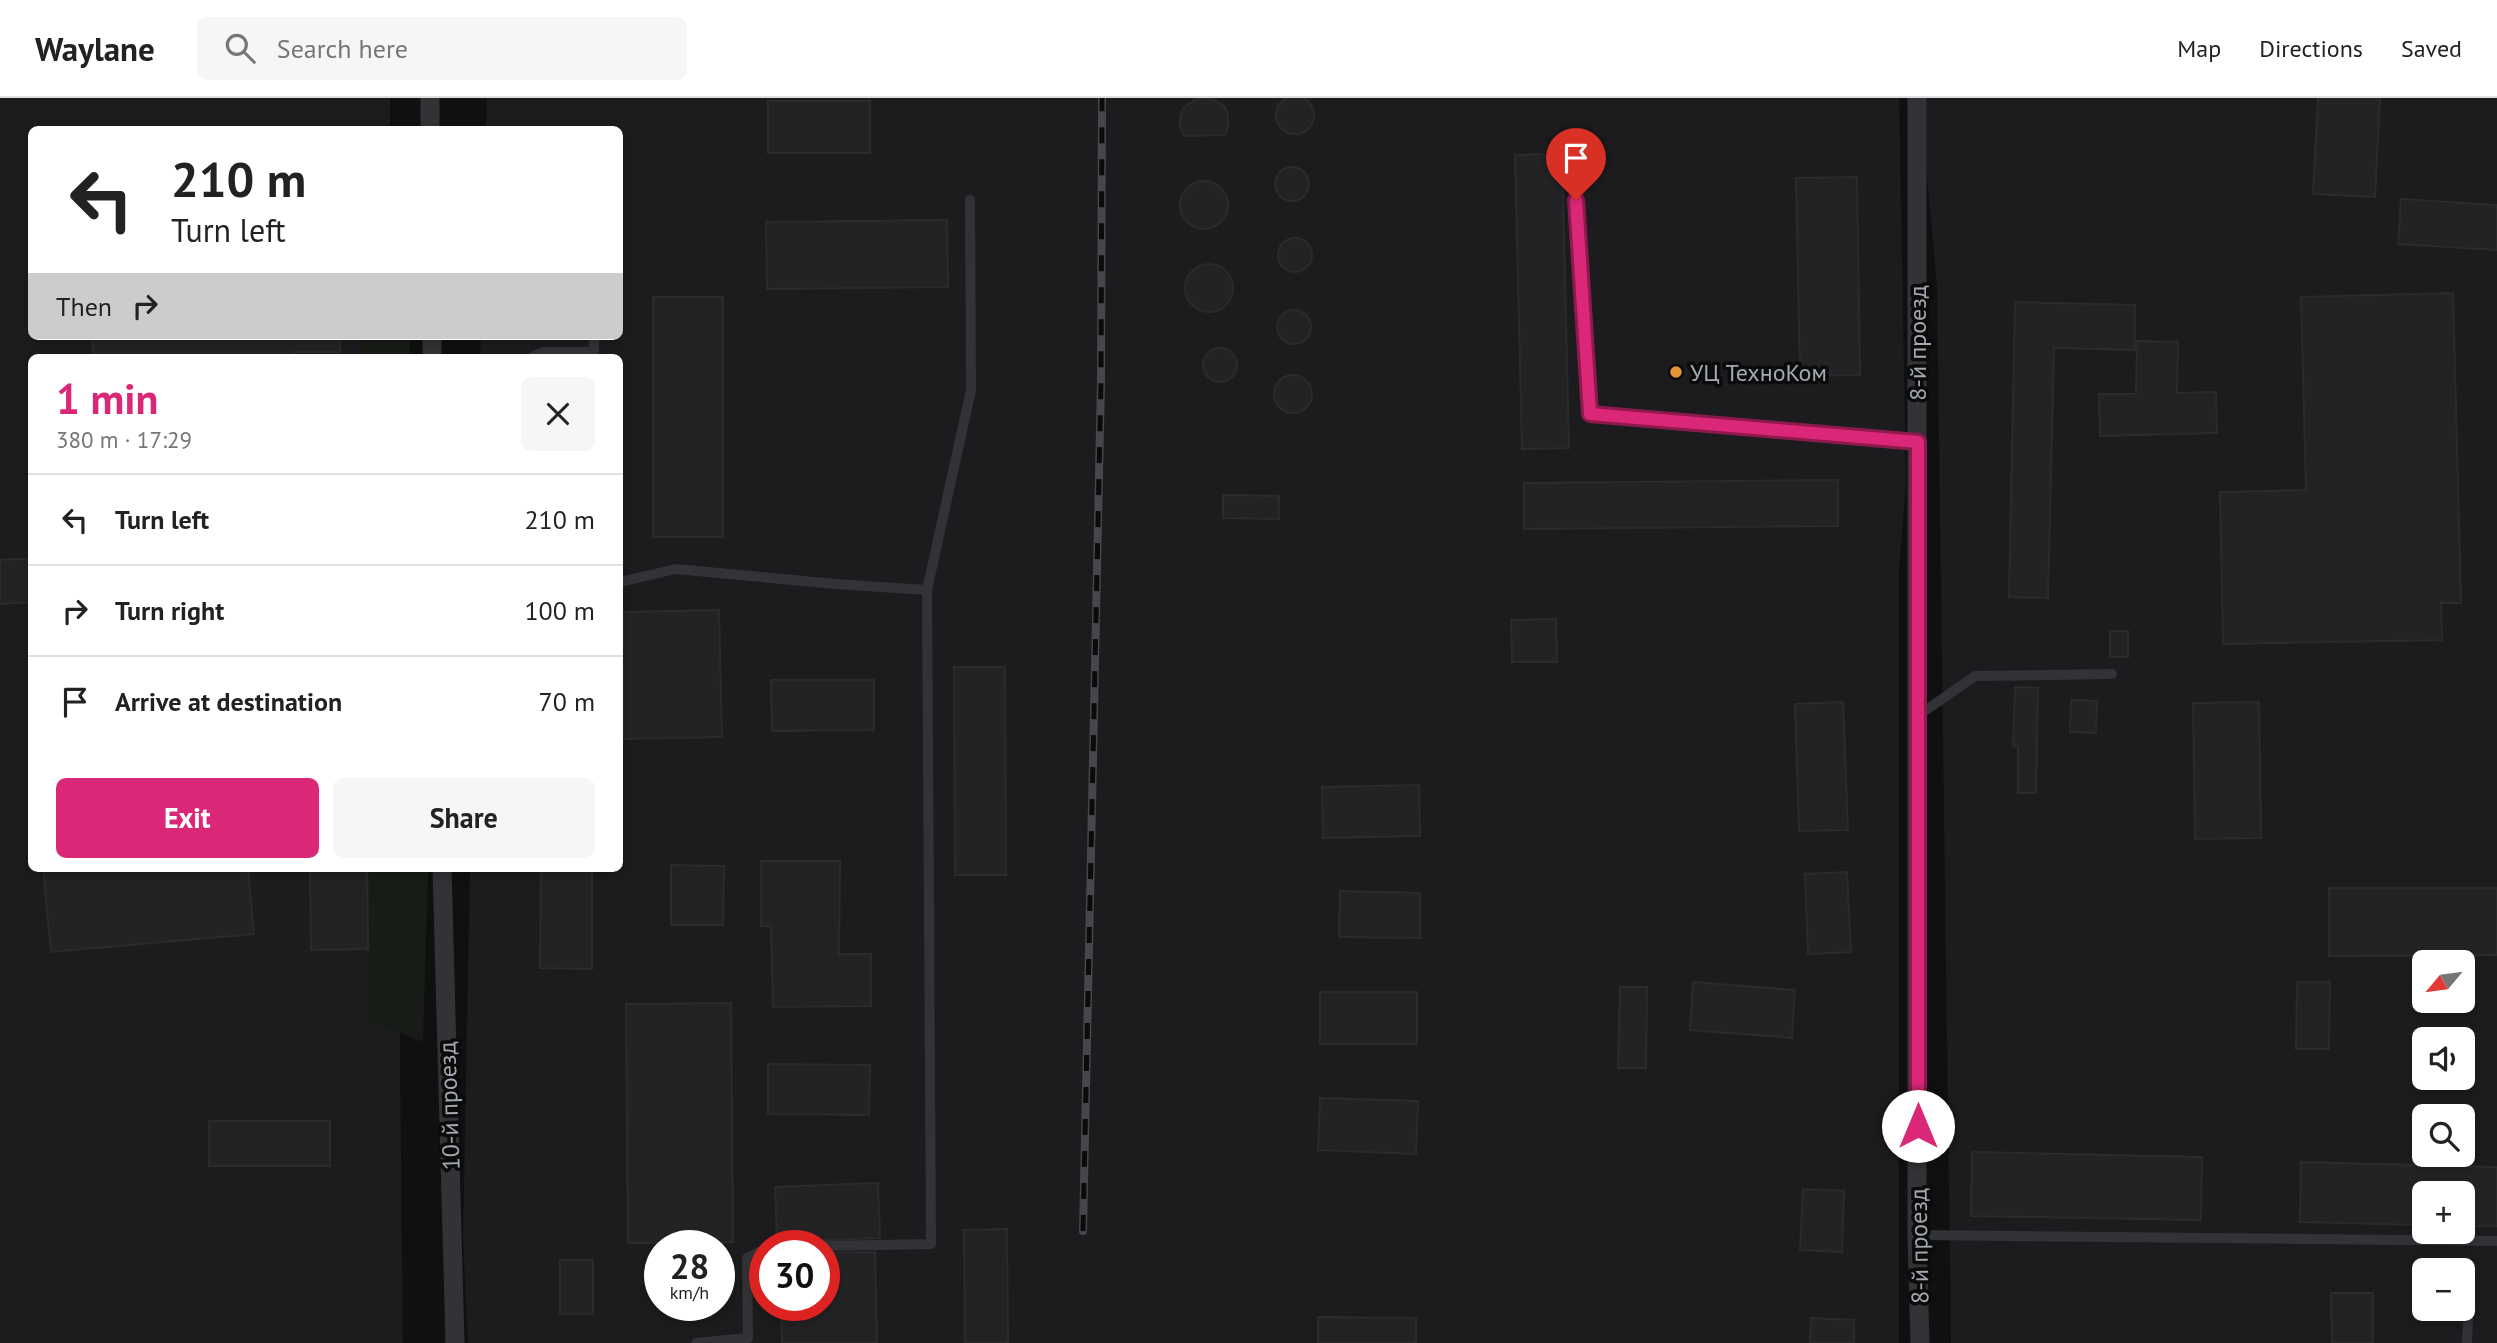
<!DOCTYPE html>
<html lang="en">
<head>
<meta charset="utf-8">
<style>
	:root { --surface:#fff; --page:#f6f6f6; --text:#222; --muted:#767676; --line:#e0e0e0; --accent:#db2777 }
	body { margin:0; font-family:"PT Sans",sans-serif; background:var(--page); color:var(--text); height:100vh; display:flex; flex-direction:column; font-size:26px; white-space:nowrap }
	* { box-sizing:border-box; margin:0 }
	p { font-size:23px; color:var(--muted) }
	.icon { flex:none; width:38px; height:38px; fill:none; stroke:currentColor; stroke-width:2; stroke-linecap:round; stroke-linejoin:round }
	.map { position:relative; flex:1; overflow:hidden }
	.side { position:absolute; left:28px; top:256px; width:595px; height:518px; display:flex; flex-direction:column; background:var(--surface); border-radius:10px; box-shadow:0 4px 10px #0003 }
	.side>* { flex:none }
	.hud { position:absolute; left:28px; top:28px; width:595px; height:214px; border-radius:10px; box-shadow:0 4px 10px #0003; background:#fff; color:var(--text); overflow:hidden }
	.needle { width:46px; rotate:241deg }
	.fabs { position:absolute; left:2412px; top:852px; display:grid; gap:14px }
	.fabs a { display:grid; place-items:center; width:63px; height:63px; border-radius:10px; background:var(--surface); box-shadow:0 4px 10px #0003; font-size:35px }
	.speed { position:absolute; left:644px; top:1132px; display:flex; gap:14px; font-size:35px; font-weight:700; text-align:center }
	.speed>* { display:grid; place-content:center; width:91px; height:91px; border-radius:50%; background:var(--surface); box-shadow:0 4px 10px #0003; line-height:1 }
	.speed small { font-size:18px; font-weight:400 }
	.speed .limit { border:10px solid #d22; background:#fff; color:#111 }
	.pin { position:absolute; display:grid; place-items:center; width:60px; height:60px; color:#fff; margin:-72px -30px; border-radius:50% 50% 50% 0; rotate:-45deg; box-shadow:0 0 7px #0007 }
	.pin .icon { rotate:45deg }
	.me { position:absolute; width:77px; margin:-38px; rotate:0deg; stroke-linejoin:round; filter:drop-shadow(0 0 5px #0008) }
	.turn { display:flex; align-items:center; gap:24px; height:147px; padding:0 28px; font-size:32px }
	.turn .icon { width:91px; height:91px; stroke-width:2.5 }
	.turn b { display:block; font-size:49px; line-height:60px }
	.then { display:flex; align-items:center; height:66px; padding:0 28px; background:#0003; gap:14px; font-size:26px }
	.round { display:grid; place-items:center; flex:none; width:74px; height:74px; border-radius:10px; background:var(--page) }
	.head { display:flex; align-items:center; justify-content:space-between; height:119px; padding:0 28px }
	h1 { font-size:42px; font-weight:800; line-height:52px; color:var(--accent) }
	.cta { display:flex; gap:14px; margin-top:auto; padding:14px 28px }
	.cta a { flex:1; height:80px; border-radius:10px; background:var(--accent); color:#fff; font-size:28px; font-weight:800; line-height:80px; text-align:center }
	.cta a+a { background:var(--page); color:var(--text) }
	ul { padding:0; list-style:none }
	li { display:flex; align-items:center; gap:21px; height:91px; padding:0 28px; border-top:2px solid var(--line) }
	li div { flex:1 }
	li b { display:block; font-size:26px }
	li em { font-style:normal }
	header { display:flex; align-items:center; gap:42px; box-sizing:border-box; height:98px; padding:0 35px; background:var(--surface); border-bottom:2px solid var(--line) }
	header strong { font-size:33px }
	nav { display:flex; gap:38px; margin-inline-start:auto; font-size:24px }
	.search { width:490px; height:63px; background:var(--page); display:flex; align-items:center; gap:18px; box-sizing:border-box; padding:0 24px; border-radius:10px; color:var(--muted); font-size:26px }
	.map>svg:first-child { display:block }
</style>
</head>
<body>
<header>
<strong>Waylane</strong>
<div class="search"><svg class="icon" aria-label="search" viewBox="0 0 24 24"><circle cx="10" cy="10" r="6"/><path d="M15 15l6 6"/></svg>Search here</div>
<nav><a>Map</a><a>Directions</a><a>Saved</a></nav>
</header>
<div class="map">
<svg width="2497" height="1245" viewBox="0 0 2497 1245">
	<rect width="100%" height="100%" fill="#101011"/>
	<g fill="#1c1c1e" fill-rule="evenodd">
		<path d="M 0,0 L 390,0 L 390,31 L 32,32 L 32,238 L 392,238 L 393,259 L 32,259 L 32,770 L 398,770 L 403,1245 L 0,1245 Z"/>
		<path d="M 487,0 L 1899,0 L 1906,385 L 1899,471 L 1899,1245 L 468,1245 L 463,1142 L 470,770 L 620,770 L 620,259 L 480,259 L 481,238 L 620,238 L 620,32 L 486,31 ZM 660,1148 L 719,1148 L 719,1208 L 660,1208 ZM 765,1148 L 824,1148 L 824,1208 L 765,1208 Z"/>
		<path d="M 1923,0 L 2497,0 L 2497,1245 L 1951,1245 L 1937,189 L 1923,34 ZM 2424,864 L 2462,864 L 2462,903 L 2424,903 ZM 2424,942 L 2462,942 L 2462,980 L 2424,980 ZM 2424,1018 L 2462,1018 L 2462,1057 L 2424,1057 ZM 2424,1096 L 2462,1096 L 2462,1134 L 2424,1134 ZM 2424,1172 L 2462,1172 L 2462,1211 L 2424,1211 Z"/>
	</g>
	<g fill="#171c17">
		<rect x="362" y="238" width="48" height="21"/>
		<path d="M 428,771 L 423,944 L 368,922 L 370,773 Z"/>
	</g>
	<g fill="#232325" stroke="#2a2b2d" stroke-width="2">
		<circle cx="1295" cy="17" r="19"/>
		<path d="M 1197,0 L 1211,0 L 1225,9 L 1228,18 L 1228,29 L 1225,37 L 1184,38 L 1180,29 L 1180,19 L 1183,10 Z"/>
		<path d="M 2318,0 L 2380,0 L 2375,99 L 2313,96 Z"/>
		<rect x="768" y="3" width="102" height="52"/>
		<path d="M 1562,56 L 1569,350 L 1522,351 L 1515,57 Z"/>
		<circle cx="1292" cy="86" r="17"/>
		<path d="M 1857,79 L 1860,277 L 1800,278 L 1796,80 Z"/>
		<circle cx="1204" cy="107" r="24"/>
		<path d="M 2401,101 L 2497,107 L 2497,152 L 2398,146 Z"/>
		<path d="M 947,122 L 948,189 L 767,191 L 766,124 Z"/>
		<circle cx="1295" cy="157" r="17"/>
		<circle cx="1209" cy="190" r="24"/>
		<path d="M 2453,195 L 2461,505 L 2441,505 L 2442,542 L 2223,546 L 2220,394 L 2306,392 L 2301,199 Z"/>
		<rect x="653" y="199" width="70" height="240"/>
		<path d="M 2015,204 L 2135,207 L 2135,252 L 2054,250 L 2048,500 L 2009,499 Z"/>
		<circle cx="1294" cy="229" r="17"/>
		<path d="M 92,238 L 340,238 L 340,254 L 295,254 L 295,257 L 212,259 L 93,259 Z"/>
		<path d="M 2137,243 L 2178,244 L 2177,295 L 2216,294 L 2217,335 L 2100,338 L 2099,296 L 2136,296 Z"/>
		<circle cx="1220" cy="267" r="17"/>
		<circle cx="1293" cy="296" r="19"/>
		<path d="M 1838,382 L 1838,428 L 1524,431 L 1524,385 Z"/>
		<path d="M 1223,397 L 1279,398 L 1279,421 L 1223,420 Z"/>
		<path d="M 32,460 L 32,504 L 0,506 L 0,462 Z"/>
		<path d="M 719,512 L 722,639 L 620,641 L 620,514 Z"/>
		<path d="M 1556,521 L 1557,564 L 1512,564 L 1511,522 Z"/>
		<rect x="2110" y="533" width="18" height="26"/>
		<path d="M 954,569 L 1005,569 L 1006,777 L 955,777 Z"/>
		<path d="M 771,582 L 874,582 L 874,632 L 772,633 Z"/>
		<path d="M 2015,589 L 2038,590 L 2036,695 L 2018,695 L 2018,649 L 2013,648 Z"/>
		<path d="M 2071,602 L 2097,603 L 2096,635 L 2070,634 Z"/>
		<path d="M 1843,604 L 1848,732 L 1799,733 L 1795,606 Z"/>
		<path d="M 2259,604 L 2261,740 L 2195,741 L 2193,605 Z"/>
		<path d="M 1419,687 L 1420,738 L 1323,740 L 1322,689 Z"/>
		<path d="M 761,763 L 840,763 L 839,856 L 871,856 L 871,908 L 773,909 L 771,828 L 761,828 Z"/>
		<path d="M 671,767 L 724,768 L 723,827 L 671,827 Z"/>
		<path d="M 43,770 L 248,770 L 254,836 L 51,854 Z"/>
		<path d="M 310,770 L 367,770 L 368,851 L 311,852 Z"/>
		<path d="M 541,770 L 592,771 L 592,871 L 540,870 Z"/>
		<path d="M 1847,774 L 1851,854 L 1808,856 L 1805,776 Z"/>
		<path d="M 2329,790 L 2497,790 L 2497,857 L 2329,858 Z"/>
		<path d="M 1340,793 L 1420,795 L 1420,840 L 1339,839 Z"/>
		<path d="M 1693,884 L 1795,892 L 1792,940 L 1690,932 Z"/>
		<path d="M 2297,884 L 2330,884 L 2329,951 L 2296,951 Z"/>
		<path d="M 1620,889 L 1647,889 L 1646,970 L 1618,970 Z"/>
		<rect x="1320" y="894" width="97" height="52"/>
		<path d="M 731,905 L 733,1144 L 628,1145 L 626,906 Z"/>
		<path d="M 768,966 L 870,967 L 869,1017 L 768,1016 Z"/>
		<path d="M 1320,1000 L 1418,1003 L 1416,1056 L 1318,1052 Z"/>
		<rect x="209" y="1023" width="121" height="45"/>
		<path d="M 1972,1054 L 2202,1059 L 2201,1122 L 1971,1118 Z"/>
		<path d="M 2301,1064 L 2497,1069 L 2497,1128 L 2462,1128 L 2462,1096 L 2424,1096 L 2424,1127 L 2300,1124 Z"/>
		<path d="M 878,1085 L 880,1140 L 777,1144 L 775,1089 Z"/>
		<path d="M 1803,1091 L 1844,1093 L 1842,1154 L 1800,1152 Z"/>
		<path d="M 1007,1131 L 1008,1245 L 965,1245 L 964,1132 Z"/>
		<path d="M 875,1154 L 877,1245 L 782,1245 L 781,1208 L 824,1208 L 824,1155 Z"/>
		<rect x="560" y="1162" width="33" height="54"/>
		<path d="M 2331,1195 L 2373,1195 L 2373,1245 L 2332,1245 Z"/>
		<path d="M 1318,1219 L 1416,1220 L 1416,1245 L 1318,1245 Z"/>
		<path d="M 1811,1220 L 1854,1222 L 1854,1245 L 1810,1245 Z"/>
	</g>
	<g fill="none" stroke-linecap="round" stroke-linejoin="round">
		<g stroke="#313336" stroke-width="10">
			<path d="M 1574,77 L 1590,316 L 1918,344"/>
			<path d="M 532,259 L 543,254 L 594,254 L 594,238"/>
			<path d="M 620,484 L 676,471 L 835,486 L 927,492"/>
			<path d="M 1919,617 L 1975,578 L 2112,576"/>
			<path d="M 1917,1137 L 2497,1143"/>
			<path d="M 824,1148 L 931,1146 L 927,492 L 971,292 L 970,102"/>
			<path d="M 696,1245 L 748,1240 L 747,1160 L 765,1151"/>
			<path d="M 2467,1245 L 2469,1202"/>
		</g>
		<g stroke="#313336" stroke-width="19">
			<path d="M 430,0 L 430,32"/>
			<path d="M 1917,0 L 1917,1137 L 1920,1245"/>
			<path d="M 432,259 L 432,238"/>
			<path d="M 442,770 L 455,1245"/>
		</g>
		<defs>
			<path id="rail" d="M 1083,1133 L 1101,283 L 1102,0"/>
		</defs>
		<use href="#rail" stroke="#45474b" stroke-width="8"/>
		<use href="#rail" stroke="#0b0b0c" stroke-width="5" stroke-dasharray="16" stroke-linecap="butt"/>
	</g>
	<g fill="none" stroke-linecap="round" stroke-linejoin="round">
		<defs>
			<path id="route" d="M 1576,102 L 1590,316 L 1918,344 L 1918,1028"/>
		</defs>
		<use href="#route" stroke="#8e194d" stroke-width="18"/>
		<use href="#route" stroke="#db2777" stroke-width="12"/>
	</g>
	<circle fill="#e59535" stroke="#0b0b0c" stroke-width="2.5" cx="1676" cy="274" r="7"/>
	<g text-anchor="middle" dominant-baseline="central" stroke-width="7" stroke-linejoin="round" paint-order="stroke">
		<g font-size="24" fill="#a2a9b1" stroke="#0b0b0c">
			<text transform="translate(1917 245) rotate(-90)">8-й проезд</text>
			<text transform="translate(449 1008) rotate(-92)">10-й проезд</text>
			<text transform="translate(1919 1148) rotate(-91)">8-й проезд</text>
		</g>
		<g font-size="24" fill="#a2a9b1" stroke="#0b0b0c" text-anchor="start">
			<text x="1690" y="274">УЦ ТехноКом</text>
		</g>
	</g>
</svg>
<div class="fabs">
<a><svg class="needle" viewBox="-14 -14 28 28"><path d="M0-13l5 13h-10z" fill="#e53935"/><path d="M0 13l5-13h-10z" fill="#767676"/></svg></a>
<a><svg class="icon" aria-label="sound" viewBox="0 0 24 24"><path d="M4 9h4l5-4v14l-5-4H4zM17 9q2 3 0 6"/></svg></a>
<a><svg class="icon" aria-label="search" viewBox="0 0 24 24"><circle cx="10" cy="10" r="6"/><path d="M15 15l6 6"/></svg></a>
<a>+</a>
<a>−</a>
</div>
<div class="speed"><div>28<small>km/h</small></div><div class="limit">30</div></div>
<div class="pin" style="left:1576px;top:102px;background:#d93025"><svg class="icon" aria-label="arrive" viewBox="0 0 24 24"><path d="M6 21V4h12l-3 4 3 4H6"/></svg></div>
<svg class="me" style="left:1918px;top:1028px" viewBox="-20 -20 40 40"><circle r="19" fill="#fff"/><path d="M0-13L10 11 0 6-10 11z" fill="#db2777"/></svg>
<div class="hud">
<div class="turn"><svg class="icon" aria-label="left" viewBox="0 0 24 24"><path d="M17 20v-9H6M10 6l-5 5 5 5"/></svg><div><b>210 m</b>Turn left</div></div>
<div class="then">Then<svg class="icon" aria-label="right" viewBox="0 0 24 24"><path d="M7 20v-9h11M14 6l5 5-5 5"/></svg></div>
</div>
<section class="side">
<div class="head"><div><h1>1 min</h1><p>380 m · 17:29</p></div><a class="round"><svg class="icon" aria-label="close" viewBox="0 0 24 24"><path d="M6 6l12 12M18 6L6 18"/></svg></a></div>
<ul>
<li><svg class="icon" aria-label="left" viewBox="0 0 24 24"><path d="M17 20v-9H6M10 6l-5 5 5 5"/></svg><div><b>Turn left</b></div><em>210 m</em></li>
<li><svg class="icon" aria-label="right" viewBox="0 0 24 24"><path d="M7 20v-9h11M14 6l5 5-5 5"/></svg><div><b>Turn right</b></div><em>100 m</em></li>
<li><svg class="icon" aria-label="arrive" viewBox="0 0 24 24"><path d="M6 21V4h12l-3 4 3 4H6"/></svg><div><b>Arrive at destination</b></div><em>70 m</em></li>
</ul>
<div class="cta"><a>Exit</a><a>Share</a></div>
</section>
</div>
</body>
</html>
